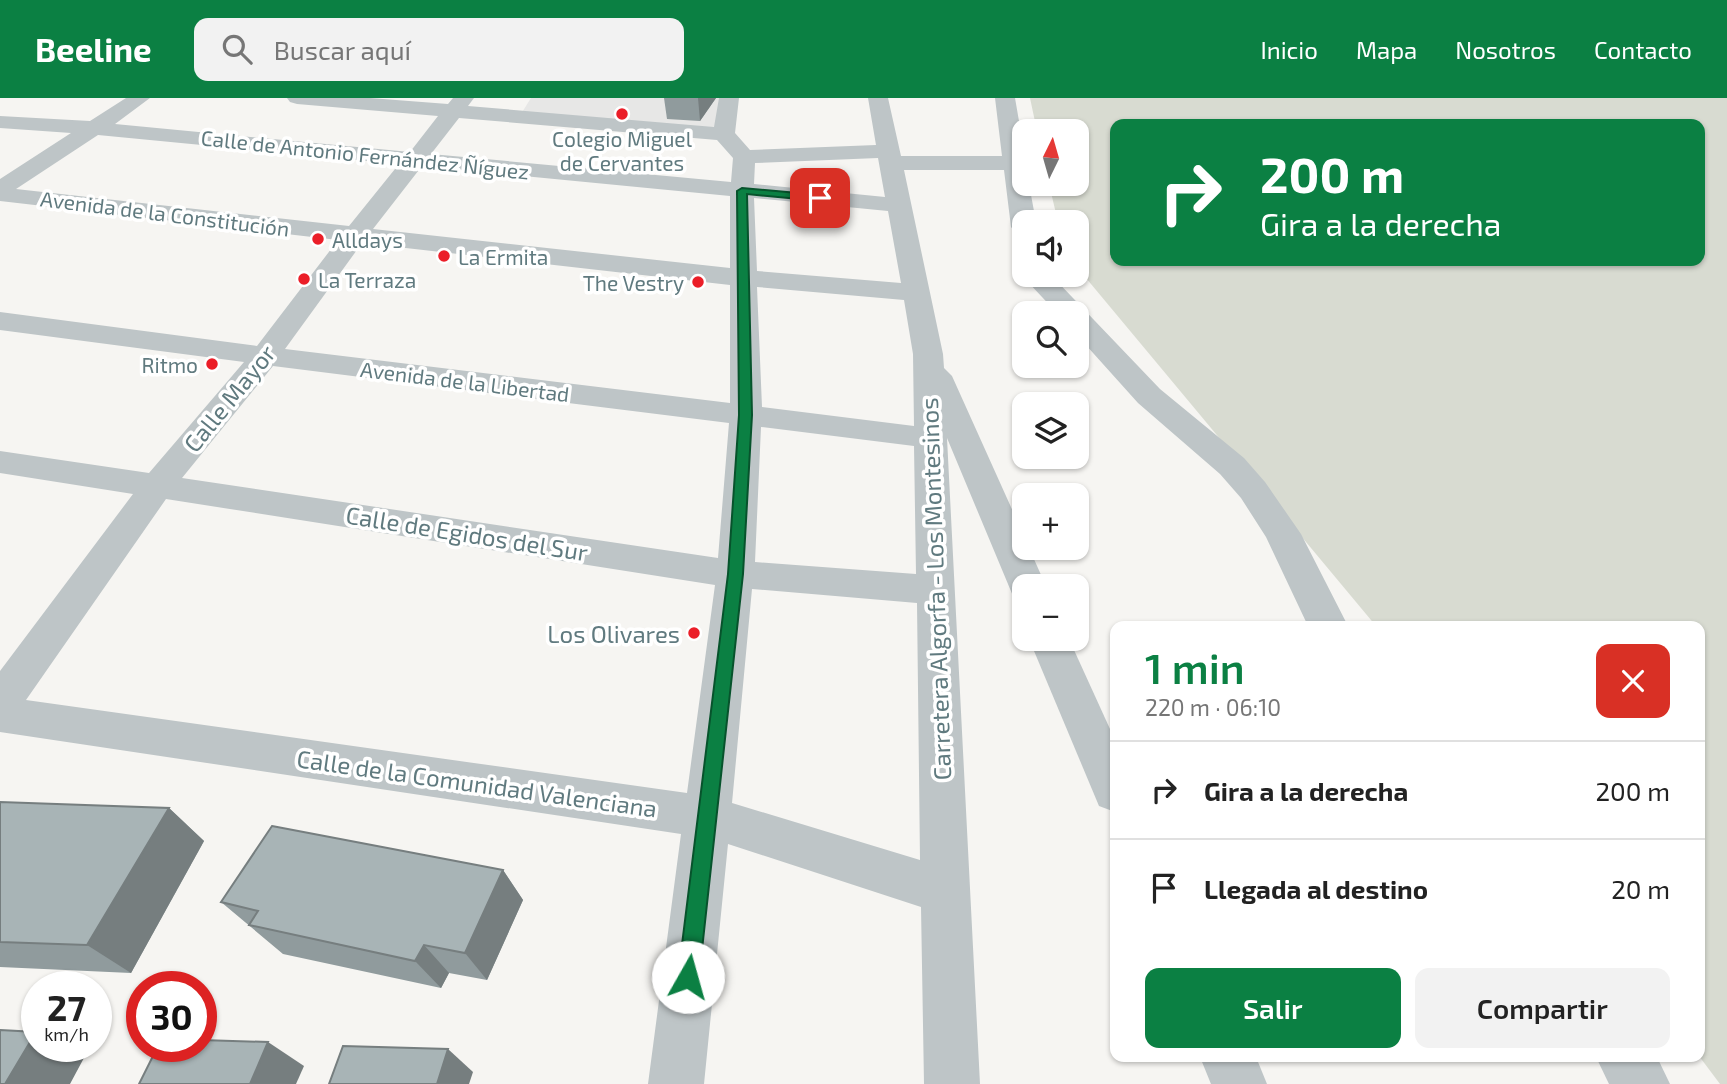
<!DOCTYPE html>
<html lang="es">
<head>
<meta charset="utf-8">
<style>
	:root { --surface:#fff; --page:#f2f2f2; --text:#222; --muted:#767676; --line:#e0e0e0; --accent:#0b8043 }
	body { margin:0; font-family:"Exo 2",sans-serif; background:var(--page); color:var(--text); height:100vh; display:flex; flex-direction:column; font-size:26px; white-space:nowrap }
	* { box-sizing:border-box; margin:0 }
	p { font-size:23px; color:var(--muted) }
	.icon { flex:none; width:38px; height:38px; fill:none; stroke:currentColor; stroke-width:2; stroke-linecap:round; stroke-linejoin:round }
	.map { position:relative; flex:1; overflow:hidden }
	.side { position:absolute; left:1110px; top:523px; width:595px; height:441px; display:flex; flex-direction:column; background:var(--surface); border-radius:14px; box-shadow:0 2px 5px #0004 }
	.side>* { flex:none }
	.guide { position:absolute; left:1110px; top:21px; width:595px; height:147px; border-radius:14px; box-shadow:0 2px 5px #0004; background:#0b8043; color:#fff; overflow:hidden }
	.needle { width:46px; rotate:5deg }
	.buttons { position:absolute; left:1012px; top:21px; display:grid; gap:14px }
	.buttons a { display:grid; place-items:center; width:77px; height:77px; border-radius:14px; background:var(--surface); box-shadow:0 2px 5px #0004; font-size:35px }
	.speed { position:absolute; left:21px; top:873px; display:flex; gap:14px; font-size:35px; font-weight:700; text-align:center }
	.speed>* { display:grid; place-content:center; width:91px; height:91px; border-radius:50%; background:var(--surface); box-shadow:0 2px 5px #0004; line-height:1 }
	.speed small { font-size:18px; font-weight:400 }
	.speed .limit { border:10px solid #d22; background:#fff; color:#111 }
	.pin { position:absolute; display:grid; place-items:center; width:60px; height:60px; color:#fff; margin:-30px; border-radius:14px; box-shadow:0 4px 10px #0006 }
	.me { position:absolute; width:77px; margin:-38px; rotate:7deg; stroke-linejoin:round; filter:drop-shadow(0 0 5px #0008) }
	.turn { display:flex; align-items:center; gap:24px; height:147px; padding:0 35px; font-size:32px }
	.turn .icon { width:91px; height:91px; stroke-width:2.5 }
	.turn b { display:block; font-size:49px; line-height:60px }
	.round { display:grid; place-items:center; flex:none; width:74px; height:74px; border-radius:14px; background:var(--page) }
	.headline { display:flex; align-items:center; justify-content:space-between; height:119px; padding:0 35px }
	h1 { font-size:42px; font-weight:600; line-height:52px; color:var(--accent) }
	.action { display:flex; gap:14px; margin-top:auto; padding:14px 35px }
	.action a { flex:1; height:80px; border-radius:14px; background:var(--accent); color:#fff; font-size:28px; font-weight:600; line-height:80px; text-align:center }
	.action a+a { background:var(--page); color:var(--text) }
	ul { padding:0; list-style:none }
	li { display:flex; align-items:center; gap:21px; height:98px; padding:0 35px; border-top:2px solid var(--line) }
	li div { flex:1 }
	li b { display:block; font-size:26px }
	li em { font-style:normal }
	header { display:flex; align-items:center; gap:42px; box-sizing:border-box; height:98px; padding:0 35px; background:var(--accent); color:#fff }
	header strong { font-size:33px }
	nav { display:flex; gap:38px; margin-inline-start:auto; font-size:24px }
	.search { width:490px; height:63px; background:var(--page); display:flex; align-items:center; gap:18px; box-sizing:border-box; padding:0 24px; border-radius:14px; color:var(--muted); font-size:26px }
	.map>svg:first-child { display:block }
</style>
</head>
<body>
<header>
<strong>Beeline</strong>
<div class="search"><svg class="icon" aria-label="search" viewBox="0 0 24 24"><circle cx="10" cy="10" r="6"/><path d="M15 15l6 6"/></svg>Buscar aquí</div>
<nav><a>Inicio</a><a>Mapa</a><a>Nosotros</a><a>Contacto</a></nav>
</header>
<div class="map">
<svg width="1727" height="986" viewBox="0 0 1727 986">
	<rect width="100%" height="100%" fill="#f6f5f2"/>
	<path fill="#e7e7e6" d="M 531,0 L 723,0 L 719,32 L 521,16 Z"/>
	<path fill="#d8dbd1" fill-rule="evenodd" d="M 1030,0 L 1727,0 L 1727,986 L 1720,986 L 1699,958 L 1699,528 L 1376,528 L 1076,168 L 1076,124 L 1058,124 L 1049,86 L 1076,86 L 1076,33 L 1037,33 ZM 1115,26 L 1699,26 L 1699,163 L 1115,163 Z"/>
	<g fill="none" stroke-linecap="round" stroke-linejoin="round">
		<g fill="#bec5c7" fill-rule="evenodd">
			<path d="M 126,0 L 150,0 L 115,26 L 410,54 L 438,18 L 297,6 L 290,4 L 287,0 L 370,0 L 448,6 L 453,0 L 474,0 L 468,8 L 714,29 L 719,0 L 739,0 L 735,35 L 750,52 L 876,47 L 868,0 L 888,0 L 901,58 L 1002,58 L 995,0 L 1015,0 L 1024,52 L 1024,86 L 1029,86 L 1036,124 L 1024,124 L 1024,136 L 1015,134 L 1011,129 L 1004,72 L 904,72 L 943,256 L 944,270 L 952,278 L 1024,438 L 1024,450 L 1029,450 L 1046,488 L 1024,488 L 1024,501 L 1013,498 L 947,340 L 980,986 L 924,986 L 921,809 L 728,746 L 704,986 L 648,986 L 681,736 L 0,634 L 0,573 L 133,396 L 0,375 L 0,353 L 149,375 L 244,264 L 0,232 L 0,214 L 257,248 L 338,142 L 0,103 L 0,81 L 71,35 L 0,30 L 0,18 L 90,23 ZM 459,20 L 717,42 L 733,60 L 731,84 L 431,56 ZM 98,37 L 399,66 L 349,128 L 16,91 ZM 878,60 L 885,99 L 754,86 L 755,65 ZM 422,68 L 730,98 L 730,170 L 373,131 ZM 754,100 L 888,113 L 901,185 L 757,173 ZM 362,145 L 730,187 L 730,305 L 285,251 ZM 757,189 L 904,202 L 913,256 L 914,328 L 762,309 ZM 273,268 L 729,325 L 718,460 L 182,380 ZM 761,329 L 914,348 L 916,476 L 755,464 ZM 166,401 L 715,487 L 687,695 L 26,602 ZM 752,491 L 917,505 L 920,762 L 732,705 Z"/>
			<path d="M 1024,175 L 1051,177 L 1160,291 L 1244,360 L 1265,384 L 1301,436 L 1348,528 L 1308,528 L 1266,439 L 1241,400 L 1220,376 L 1138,305 L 1076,236 L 1076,215 L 1057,215 L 1027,183 Z"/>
			<path d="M 1029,541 L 1069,541 L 1115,642 L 1115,714 L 1099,708 Z"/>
			<path d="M 1200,959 L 1256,959 L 1267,986 L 1211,986 Z"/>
			<path d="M 1596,959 L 1657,959 L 1670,986 L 1609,986 Z"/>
		</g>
	</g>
	<g fill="#909b9d">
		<path d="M 664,0 L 716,0 L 700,23 L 667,21 Z"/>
		<path d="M 0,704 L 169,710 L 204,743 L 131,875 L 0,869 Z"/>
		<path d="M 503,772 L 523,802 L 487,882 L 449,875 L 441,890 L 283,856 L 221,804 Z"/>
	</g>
	<g fill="#767e7f">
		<path d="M 698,0 L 716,0 L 700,23 Z"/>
		<path d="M 169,710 L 204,743 L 131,875 L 87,847 Z"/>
		<path d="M 503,772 L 523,802 L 487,882 L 465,855 Z"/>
		<path d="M 424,847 L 449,875 L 441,890 L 415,863 Z"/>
		<path d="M 36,934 L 37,948 L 66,948 L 85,958 L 70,986 L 5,986 Z"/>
		<path d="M 268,944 L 304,968 L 296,986 L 250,986 Z"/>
		<path d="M 448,951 L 473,974 L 469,986 L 437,986 Z"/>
	</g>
	<g fill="#a8b4b6" stroke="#767e7f" stroke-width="2">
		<path d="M 0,704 L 169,710 L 87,847 L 0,844 Z"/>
		<path d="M 272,728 L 503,772 L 465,855 L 424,847 L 415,863 L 249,827 L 258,813 L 221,804 Z"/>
		<path d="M 0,932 L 36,934 L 5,986 L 0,986 Z"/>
		<path d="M 201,942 L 268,944 L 250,986 L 139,986 L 158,948 L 201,948 Z"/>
		<path d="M 343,948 L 448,951 L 437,986 L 329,986 Z"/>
	</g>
	<path fill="#0b8043" stroke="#07532c" stroke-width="2" d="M 742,90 L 820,97 L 824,100 L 820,103 L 747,96 L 752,317 L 743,476 L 699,879 L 696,887 L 688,890 L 681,887 L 678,879 L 728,476 L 739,317 L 737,93 Z"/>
	<g fill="#eb1e28" stroke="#fff" stroke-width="2.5">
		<circle cx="622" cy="16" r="7"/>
		<circle cx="318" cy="141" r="7"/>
		<circle cx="444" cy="158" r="7"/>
		<circle cx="304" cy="181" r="7"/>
		<circle cx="698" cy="184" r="7"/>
		<circle cx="212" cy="266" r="7"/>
		<circle cx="694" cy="535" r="7"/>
	</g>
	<g text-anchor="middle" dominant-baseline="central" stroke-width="7" stroke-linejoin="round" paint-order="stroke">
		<g font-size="21" fill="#607a7f" stroke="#fff" text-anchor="start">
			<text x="622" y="40" text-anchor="middle">Colegio Miguel<tspan x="622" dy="24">de Cervantes</tspan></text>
			<text x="332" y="141">Alldays</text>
			<text x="458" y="158">La Ermita</text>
			<text x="318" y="181">La Terraza</text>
			<text x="684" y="184" text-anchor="end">The Vestry</text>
			<text x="198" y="266" text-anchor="end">Ritmo</text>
		</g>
		<g font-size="21" fill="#607a7f" stroke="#fff">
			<text transform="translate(365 56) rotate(6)">Calle de Antonio Fernández Ñíguez</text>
			<text transform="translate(165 115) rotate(7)">Avenida de la Constitución</text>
			<text transform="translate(465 283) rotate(7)">Avenida de la Libertad</text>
		</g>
		<g font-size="24" fill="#607a7f" stroke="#fff">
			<text transform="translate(229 300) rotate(-51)">Calle Mayor</text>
			<text transform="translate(467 435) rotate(9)">Calle de Egidos del Sur</text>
			<text transform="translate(935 491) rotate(-92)">Carretera Algorfa - Los Montesinos</text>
			<text transform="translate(477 685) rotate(8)">Calle de la Comunidad Valenciana</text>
		</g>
		<g font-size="24" fill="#607a7f" stroke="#fff" text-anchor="end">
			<text x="680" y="535">Los Olivares</text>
		</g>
	</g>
</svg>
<div class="buttons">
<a><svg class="needle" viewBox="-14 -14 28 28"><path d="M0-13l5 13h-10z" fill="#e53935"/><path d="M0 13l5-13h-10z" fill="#767676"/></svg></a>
<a><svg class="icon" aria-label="sound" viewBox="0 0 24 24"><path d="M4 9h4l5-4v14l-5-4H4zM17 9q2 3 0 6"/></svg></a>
<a><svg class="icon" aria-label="search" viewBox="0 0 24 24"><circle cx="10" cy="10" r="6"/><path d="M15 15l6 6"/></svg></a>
<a><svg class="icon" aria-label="layers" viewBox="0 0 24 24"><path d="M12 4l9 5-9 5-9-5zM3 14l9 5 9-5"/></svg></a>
<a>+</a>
<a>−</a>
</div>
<div class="speed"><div>27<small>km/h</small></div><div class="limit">30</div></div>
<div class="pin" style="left:820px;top:100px;background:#d93025"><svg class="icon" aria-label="arrive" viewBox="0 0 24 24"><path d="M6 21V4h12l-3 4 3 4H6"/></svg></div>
<svg class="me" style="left:688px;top:879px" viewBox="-20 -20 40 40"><circle r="19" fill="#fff"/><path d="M0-13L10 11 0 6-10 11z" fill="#0b8043"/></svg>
<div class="guide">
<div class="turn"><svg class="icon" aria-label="right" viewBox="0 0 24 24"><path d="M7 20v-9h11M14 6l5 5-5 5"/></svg><div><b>200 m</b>Gira a la derecha</div></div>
</div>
<section class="side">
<div class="headline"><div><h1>1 min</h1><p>220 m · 06:10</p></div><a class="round" style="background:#d93025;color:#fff"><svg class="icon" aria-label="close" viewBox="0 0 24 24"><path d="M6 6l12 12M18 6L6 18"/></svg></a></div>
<ul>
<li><svg class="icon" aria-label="right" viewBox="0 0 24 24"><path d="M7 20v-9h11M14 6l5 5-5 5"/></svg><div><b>Gira a la derecha</b></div><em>200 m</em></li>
<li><svg class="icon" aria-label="arrive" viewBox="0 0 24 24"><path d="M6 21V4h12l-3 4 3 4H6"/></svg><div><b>Llegada al destino</b></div><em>20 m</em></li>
</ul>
<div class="action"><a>Salir</a><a>Compartir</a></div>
</section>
</div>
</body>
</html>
